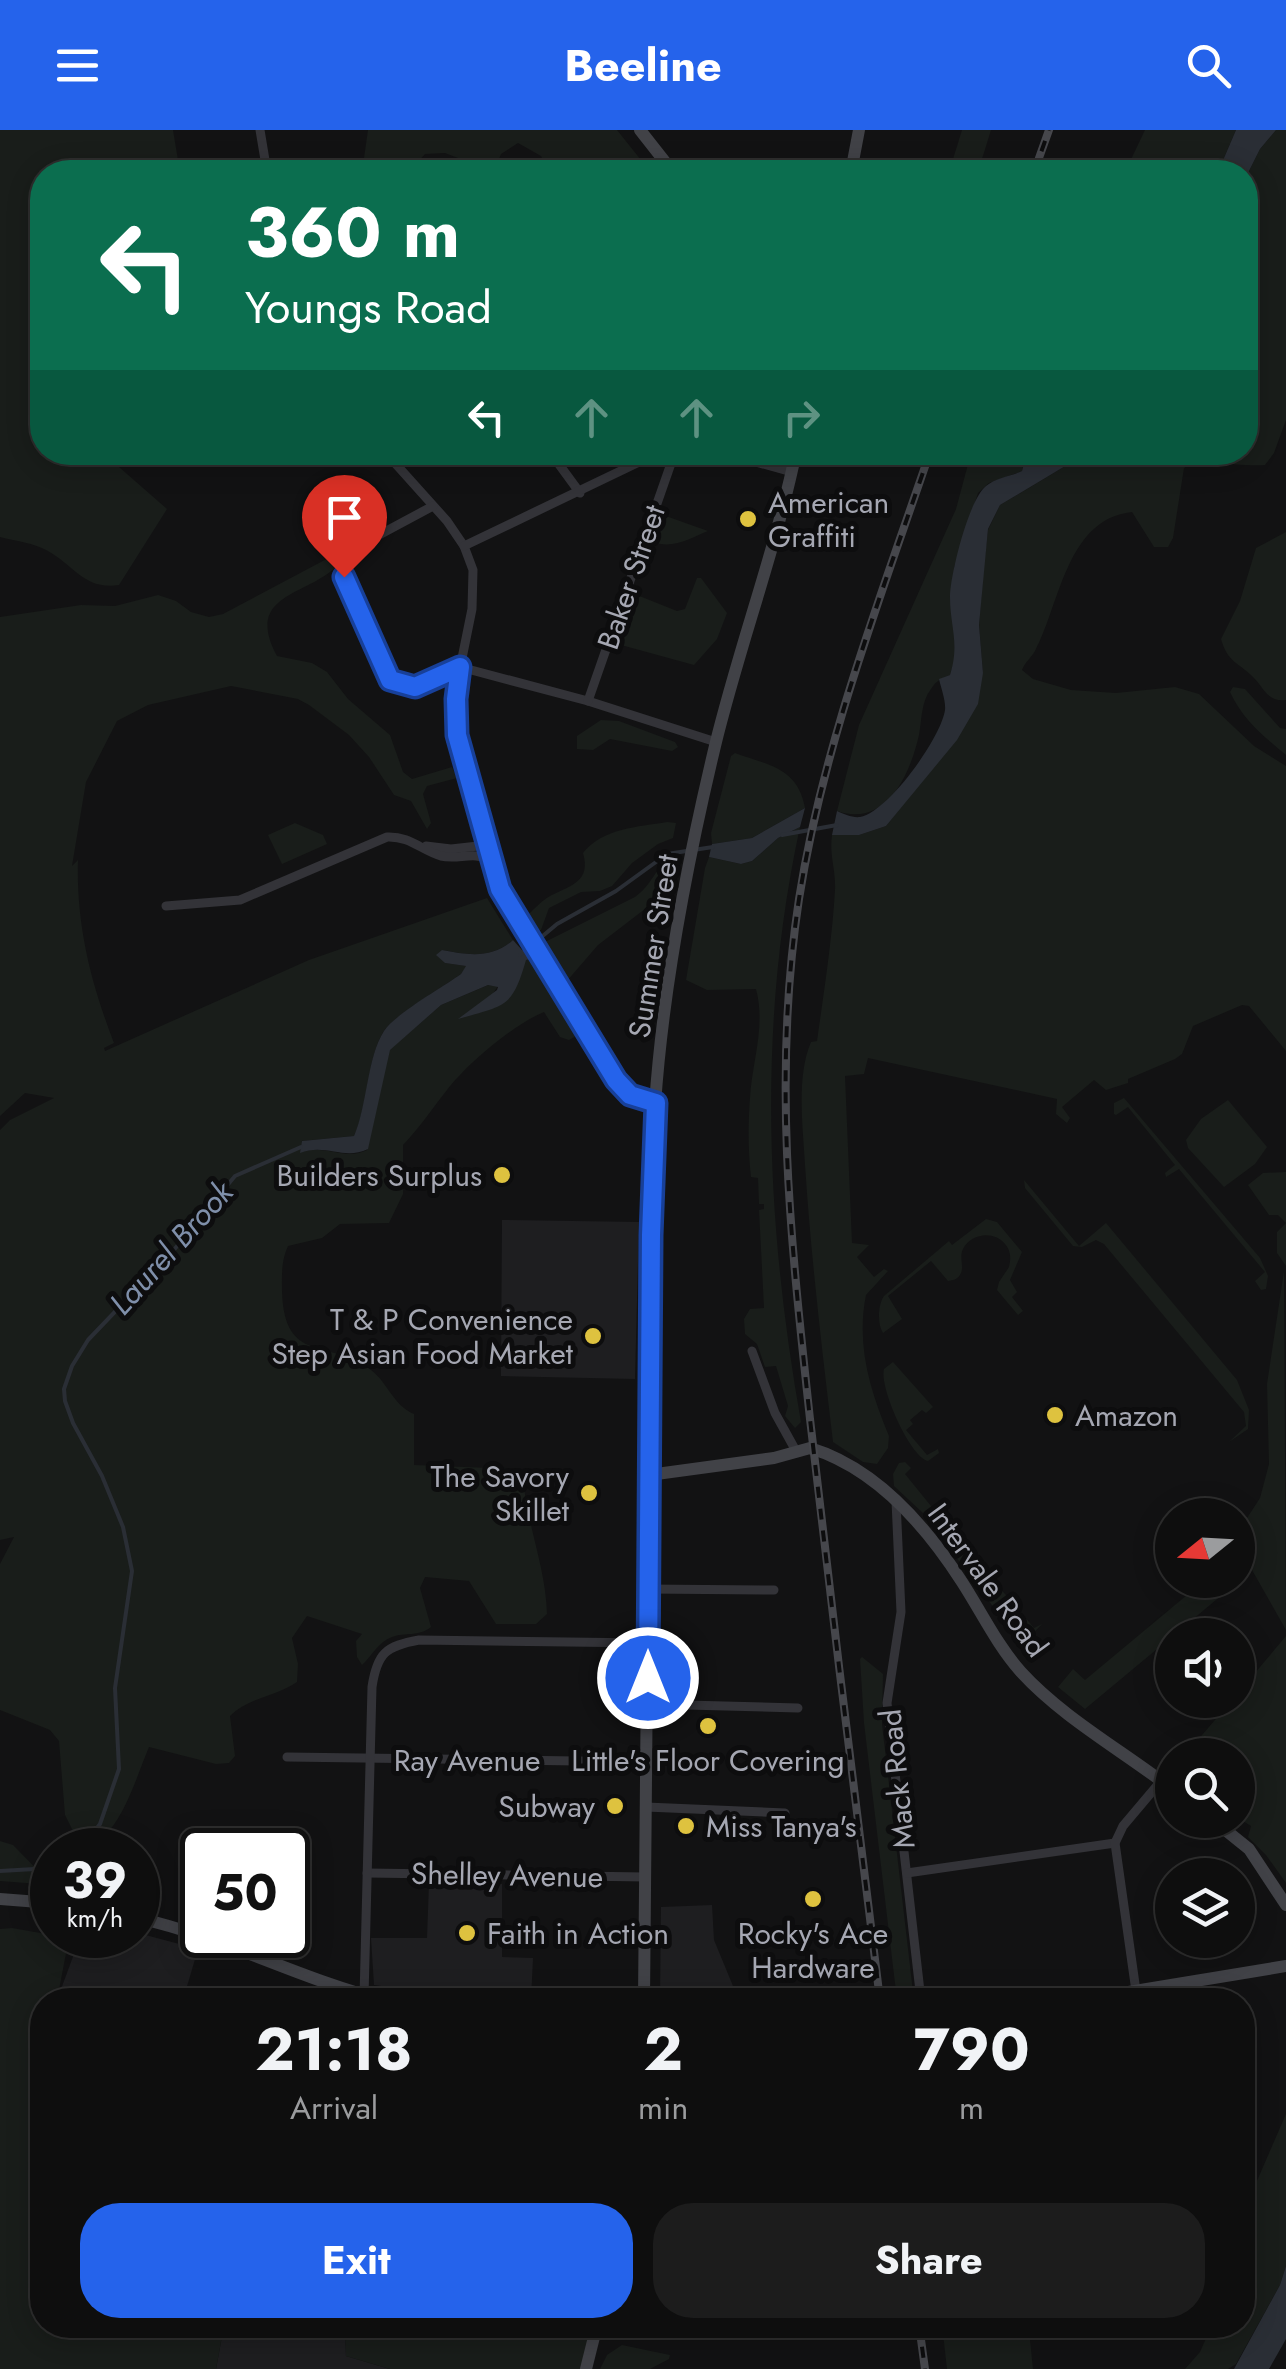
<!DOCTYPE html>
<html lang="en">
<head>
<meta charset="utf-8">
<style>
	:root { --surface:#0e0e0e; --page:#1c1c1c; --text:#f1f3f6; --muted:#9b9c9e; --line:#2e2e2e; --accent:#2563eb }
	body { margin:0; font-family:Jost,sans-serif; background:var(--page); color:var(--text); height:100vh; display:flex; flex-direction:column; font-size:38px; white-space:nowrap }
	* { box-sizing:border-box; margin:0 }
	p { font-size:32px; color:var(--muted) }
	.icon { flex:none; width:55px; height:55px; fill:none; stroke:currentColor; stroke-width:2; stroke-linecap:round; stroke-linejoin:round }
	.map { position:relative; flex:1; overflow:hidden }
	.side { position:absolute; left:30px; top:1858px; width:1225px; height:350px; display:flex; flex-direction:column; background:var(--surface); border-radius:40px; box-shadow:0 5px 25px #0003,0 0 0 2px var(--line) }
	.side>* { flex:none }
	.top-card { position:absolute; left:30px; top:30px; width:1228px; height:305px; border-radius:40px; box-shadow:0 5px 25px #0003,0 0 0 2px var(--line); background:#0b6e4f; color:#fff; overflow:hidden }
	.needle { width:65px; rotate:252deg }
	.tools { position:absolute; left:1155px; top:1368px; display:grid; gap:20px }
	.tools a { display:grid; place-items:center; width:100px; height:100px; border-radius:50%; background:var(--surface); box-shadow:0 5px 25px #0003,0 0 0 2px var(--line); font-size:50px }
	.speed { position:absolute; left:30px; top:1698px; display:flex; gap:20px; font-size:50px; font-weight:700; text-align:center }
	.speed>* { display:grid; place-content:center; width:130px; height:130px; border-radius:50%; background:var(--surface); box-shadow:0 5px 25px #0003,0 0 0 2px var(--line); line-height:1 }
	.speed small { font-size:25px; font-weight:400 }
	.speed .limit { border:5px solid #111; border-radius:15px; background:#fff; color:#111 }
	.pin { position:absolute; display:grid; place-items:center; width:85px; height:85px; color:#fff; margin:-102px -42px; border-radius:50% 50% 50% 0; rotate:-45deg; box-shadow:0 0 10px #0007 }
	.pin .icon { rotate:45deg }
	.me { position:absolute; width:110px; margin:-55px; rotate:0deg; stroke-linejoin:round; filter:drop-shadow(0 0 8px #0008) }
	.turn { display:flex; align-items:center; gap:35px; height:210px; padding:0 50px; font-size:45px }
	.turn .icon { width:130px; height:130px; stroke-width:2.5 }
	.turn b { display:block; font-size:70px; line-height:85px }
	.lanes { display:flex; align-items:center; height:95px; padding:0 50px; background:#0003; justify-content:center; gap:50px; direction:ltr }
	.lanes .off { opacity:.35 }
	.eta { display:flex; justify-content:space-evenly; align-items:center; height:170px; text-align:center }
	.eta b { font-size:60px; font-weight:700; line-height:70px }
	.button { display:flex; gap:20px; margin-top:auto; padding:20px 50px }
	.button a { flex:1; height:115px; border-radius:40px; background:var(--accent); color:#fff; font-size:40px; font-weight:700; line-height:115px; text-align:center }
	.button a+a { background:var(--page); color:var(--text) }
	header { display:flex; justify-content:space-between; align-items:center; height:130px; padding:0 50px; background:var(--accent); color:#fff; font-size:45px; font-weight:700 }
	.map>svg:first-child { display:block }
</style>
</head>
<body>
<header><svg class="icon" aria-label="menu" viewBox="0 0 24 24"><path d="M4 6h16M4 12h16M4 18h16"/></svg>Beeline<svg class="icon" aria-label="search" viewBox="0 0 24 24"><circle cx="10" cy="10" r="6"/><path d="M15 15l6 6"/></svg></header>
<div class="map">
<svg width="1286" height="2239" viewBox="0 0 1286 2239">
	<rect width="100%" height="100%" fill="#121213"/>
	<g fill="#1e1e20">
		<path d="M 502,1090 L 639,1092 L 635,1249 L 501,1246 Z"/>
		<path d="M 429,1753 L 502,1754 L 502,1827 L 533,1828 L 531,1870 L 467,1868 L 374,1855 L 371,1808 L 427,1808 Z"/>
		<path d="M 712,1775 L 714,1810 L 733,1856 L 734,1870 L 660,1870 L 661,1777 Z"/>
		<path d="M 138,1803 L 198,1819 L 183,1870 L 57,1870 L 81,1805 Z"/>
		<path d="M 224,2195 L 334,2195 L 345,2198 L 346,2226 L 390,2239 L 216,2239 Z"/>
	</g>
	<g fill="#191d1a">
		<path d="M 0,0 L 173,0 L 180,42 L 147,42 L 141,39 L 42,42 L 42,322 L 103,323 L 167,379 L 119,455 C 84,460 75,436 48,421 C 34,413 15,411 0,407 Z"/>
		<path d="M 368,0 L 617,0 L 641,30 L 636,42 L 548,42 L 541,26 L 518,13 L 501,24 L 494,42 L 470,42 L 463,30 L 445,23 L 425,24 L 409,42 L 365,42 L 363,35 Z"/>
		<path d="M 962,0 L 991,0 L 978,42 L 949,42 Z"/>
		<path d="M 1145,0 L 1236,0 L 1218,42 L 1125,42 Z"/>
		<path d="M 1276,0 L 1286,0 L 1286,290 L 1274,323 L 1265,335 C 1244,337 1198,329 1184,338 L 1173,408 L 1168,417 L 1154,417 L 1132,382 C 1066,389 1060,475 1035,521 C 1031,528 1025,532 1022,540 L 1033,549 L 1071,560 L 1116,563 L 1175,557 L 1199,564 L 1254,616 L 1286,636 L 1286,921 L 1249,876 L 1242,875 L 1193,896 L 1182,924 L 1175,929 L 1128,949 L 1128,953 L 1106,960 L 1094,950 L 1062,977 L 1070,988 L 1067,993 L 1056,984 L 1057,969 L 868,928 L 864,944 L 845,946 L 852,1113 L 869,1115 L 857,1127 L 874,1147 L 884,1139 L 888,1141 L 866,1165 C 856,1215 870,1260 889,1306 L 888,1318 L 877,1334 L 863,1332 L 833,1312 C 822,1220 811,1127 805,1035 C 803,997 796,947 811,912 L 817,911 C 824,861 832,811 835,760 C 836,740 829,725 832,705 L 859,705 L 886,696 L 907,669 L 983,543 L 979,495 L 984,434 L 988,400 L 1000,375 L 1087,323 L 1245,322 L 1245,49 L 1260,19 Z"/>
		<path d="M 971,323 L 1027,323 L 1022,341 L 989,353 L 978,363 L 971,384 L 954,437 L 956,525 L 950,545 C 942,548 936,551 931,559 C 921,572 922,589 919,605 C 910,645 886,698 837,681 L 859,595 L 956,379 Z"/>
		<path d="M 663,385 L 708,401 C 693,407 670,421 653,411 L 652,403 Z"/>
		<path d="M 1286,402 L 1286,570 C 1267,572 1265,559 1253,547 C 1238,532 1228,533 1221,509 L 1240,471 L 1256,418 Z"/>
		<path d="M 336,424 L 344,428 C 317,467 241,459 277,526 L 312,533 L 327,542 L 348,569 L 390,605 L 403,642 L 412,649 L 452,637 L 457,648 L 427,656 L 423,664 L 431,693 L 427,699 L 411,671 L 394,665 L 369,627 L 349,605 L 309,575 L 298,569 L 231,556 L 148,575 L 117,591 L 86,652 L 72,736 L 78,730 C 76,795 91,853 114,913 L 104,918 L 105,921 L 309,830 L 487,768 L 513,810 C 492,829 469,825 442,820 L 445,833 L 467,836 L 461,844 C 443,857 395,885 384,901 C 367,927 368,977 354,1006 L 302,1011 L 301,1022 C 324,1014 346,1031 367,1020 L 389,920 L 441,875 L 488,855 L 498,856 L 480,883 L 526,829 L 530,829 L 578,905 L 569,910 L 560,907 L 544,882 C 513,895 468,933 447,960 C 432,979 420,997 403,1015 L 403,1064 L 389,1093 L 340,1094 L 322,1108 L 288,1116 C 281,1132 282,1144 282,1161 C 284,1236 330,1208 371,1240 C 388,1253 393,1275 414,1284 L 414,1335 L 514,1339 L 523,1346 C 526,1393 546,1437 547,1484 L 536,1494 L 496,1494 L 469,1451 L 425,1447 L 420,1458 L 431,1497 C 419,1507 405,1502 392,1507 C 378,1512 372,1526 362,1535 L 357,1527 L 356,1511 L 362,1504 L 307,1486 L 292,1508 L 298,1534 L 297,1552 C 275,1567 249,1567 230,1586 L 235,1626 L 229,1633 L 216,1634 L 149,1617 C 135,1650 122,1701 88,1719 L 75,1705 L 65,1685 L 59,1611 L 50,1600 L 0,1580 L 0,1434 L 14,1407 L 0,1410 L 0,1000 L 10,990 L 54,968 L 25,963 L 0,986 L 0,487 L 81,475 L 115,476 L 158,465 L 176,471 L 191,482 L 209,487 L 223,484 Z"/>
		<path d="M 697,448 L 701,448 L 727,483 L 717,509 L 694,535 L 621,515 L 615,518 L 612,510 L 631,466 L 637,465 L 677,481 L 685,479 Z"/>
		<path d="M 1233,557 L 1245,559 L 1280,598 L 1286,599 L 1286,625 C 1263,606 1243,590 1230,562 Z"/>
		<path d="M 601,590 L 619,591 L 675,612 L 678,617 L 672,621 L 610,609 L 593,620 L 577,619 L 577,606 Z"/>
		<path d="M 735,623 C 768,635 798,638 805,678 L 752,708 L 712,714 L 711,703 L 731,626 Z"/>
		<path d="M 667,692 L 676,693 L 673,708 L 658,714 L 632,733 L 612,756 L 600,761 L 581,762 L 549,778 L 541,800 L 534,802 L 525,788 C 533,780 542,770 552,765 C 572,755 591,751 583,723 C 603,698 638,697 667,692 Z"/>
		<path d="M 295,693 L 323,705 L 327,714 L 282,734 L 268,705 Z"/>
		<path d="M 800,697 C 757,895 766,1094 801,1292 L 795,1298 L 785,1286 L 788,1276 L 776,1236 L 765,1237 L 757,1214 L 745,1204 L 744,1189 L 750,1179 L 764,1178 L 759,1080 L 764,1079 L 764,1074 L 759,1074 L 758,1048 L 751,1047 C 748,1021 748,994 750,968 C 752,931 766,897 756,859 L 707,860 L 686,850 L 705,738 L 709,727 L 741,734 L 752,731 L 778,708 Z"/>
		<path d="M 670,727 L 667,762 L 598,815 L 566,852 L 561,849 L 541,814 L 635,767 C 651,756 655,739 670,727 Z"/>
		<path d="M 1124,968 L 1260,1128 L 1268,1146 L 1266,1159 L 1261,1160 L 1255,1151 L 1265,1142 L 1179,1039 L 1166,1047 L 1165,1043 L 1175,1035 L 1128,977 L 1116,985 L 1114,984 L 1114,973 Z"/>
		<path d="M 1228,970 L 1267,1017 L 1255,1034 L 1224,1057 L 1188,1018 L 1186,1010 L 1201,989 Z"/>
		<path d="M 1286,1042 L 1286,1136 L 1277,1123 L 1277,1102 L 1286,1093 L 1278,1085 L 1269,1085 L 1248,1055 L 1263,1043 Z"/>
		<path d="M 1024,1050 L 1079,1116 L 1106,1093 L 1237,1250 L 1249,1280 L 1248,1299 L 1229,1312 L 1246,1296 L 1244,1282 L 1104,1114 L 1096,1110 L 1082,1117 L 1073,1116 L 1025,1058 Z"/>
		<path d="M 986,1089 L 997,1092 L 1022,1122 L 1010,1150 L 1017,1162 L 1012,1167 L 1023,1181 L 1018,1185 L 997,1160 L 999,1152 L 1009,1137 C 1011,1128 1011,1121 1005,1114 C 993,1100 971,1104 963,1119 C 959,1127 964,1136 961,1143 C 958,1150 953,1150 948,1151 L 931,1131 L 888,1166 L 902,1189 L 883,1203 C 877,1194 878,1174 884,1166 L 949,1111 L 952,1115 Z"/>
		<path d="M 1284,1141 L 1286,1500 L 1252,1440 L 1085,1579 L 1058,1557 L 1073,1539 L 1085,1550 L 1205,1450 L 1238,1450 L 1238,1423 L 1243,1418 L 1238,1410 L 1238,1402 L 1260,1368 L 1269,1334 L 1267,1254 Z"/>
		<path d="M 893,1232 L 933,1277 L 926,1283 L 922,1280 L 910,1290 L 913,1294 L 906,1300 L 927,1325 L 938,1319 L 939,1323 L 928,1331 C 910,1327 879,1257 884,1239 Z"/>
		<path d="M 905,1332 L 911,1338 L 905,1344 L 935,1381 L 945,1377 L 939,1385 L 973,1426 L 965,1432 L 970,1439 L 979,1433 L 995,1452 L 983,1463 L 923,1383 L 894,1356 L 893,1344 L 899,1333 Z"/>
		<path d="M 998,1456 L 1012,1472 L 1020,1468 L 1015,1475 L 1034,1498 L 1042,1494 L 1022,1515 L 985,1466 Z"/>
		<path d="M 1286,1506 L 1286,1753 L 1266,1725 L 1248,1707 L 1251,1696 L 1238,1688 L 1238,1625 L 1185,1625 L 1232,1570 L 1238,1570 L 1238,1563 Z"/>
		<path d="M 862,1527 L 883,1544 L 882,1594 L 913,1862 L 910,1870 L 897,1870 L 864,1593 L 860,1529 Z"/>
		<path d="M 0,1711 L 13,1715 L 52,1755 L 0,1751 Z"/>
		<path d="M 12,1798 L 69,1808 L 57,1870 L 42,1870 L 42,2195 L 224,2195 L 216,2239 L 0,2239 L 0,1799 Z"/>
		<path d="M 1286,1984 L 1286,2136 L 1280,2155 L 1236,2234 L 1228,2239 L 1185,2239 L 1200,2222 L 1212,2195 L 1242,2195 L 1243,2083 Z"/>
		<path d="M 334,2195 L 597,2195 L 586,2239 L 390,2239 L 346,2226 L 345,2199 Z"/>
		<path d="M 942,2195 L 1016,2195 L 1030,2210 L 1033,2239 L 947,2239 Z"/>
		<path d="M 622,2215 L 670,2225 L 669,2229 L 650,2239 L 600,2239 L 607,2225 Z"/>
	</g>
	<g fill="#2a2e35">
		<path d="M 1236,0 L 1276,0 L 1260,19 L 1245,49 L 1245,42 L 1218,42 Z"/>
		<path d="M 1027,323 L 1087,323 L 1000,375 L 988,399 L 979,495 L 983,543 L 978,574 L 957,610 L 886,696 L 859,705 L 832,705 L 837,681 C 843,684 853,688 860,687 C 888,682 941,608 945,580 C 946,571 941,558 939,549 L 950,545 C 960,513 950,497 950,467 C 950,445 969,369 986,356 C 995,348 1011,346 1022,341 Z"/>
		<path d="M 805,678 L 800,697 L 778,708 L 752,731 L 741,734 L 709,727 L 712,714 L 752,708 Z"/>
		<path d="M 513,810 L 530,829 L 526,830 C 512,879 505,875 458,889 L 497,860 L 498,857 L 488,855 L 441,875 L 390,920 L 368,1019 C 344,1031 326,1013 300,1023 L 302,1011 L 354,1006 C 367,977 367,927 384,901 C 395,884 443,857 461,844 L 466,836 L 445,833 L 436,825 L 442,820 C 468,825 492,829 513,810 Z"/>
		<path d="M 1286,2136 L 1286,2209 L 1269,2239 L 1234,2239 L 1280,2155 Z"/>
	</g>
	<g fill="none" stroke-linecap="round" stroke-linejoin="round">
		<g stroke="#2a2e35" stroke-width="4">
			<path d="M 782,705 L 837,695"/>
			<path d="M 520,825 L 557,794 L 616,761 L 667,724 L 713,717"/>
			<path d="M 80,1720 L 100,1694 L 119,1639 L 115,1558 L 132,1441 L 123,1397 L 102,1346 L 73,1293 L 65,1271 L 64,1259 L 72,1236 L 88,1210 L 173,1121 L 235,1046 L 301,1017"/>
			<path d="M 0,1741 L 52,1738"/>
		</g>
		<g stroke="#333338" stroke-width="9">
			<path d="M 260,0 L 267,42"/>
			<path d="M 385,322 L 447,391 L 464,416 L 473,440 L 472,479 L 458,548 L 456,593 L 474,671 L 500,759 L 616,950 L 630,965 L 656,973"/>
			<path d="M 550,322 L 580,363"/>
			<path d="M 720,322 L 792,342"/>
			<path d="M 433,376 L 364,413 L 353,423 L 345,438 L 349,463 L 390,550 L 415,557 L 460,537 L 588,571 L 716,612"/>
			<path d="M 464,416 L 660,322"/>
			<path d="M 588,571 L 675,322"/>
			<path d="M 426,716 L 451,719 L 487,715"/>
			<path d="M 166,776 L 240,770 L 387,707 C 410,706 421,720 441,726 C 458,730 474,721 490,730"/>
			<path d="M 752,1221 L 775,1283 L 796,1321"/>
			<path d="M 896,1371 L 901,1482 L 887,1573 L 921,1870"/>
			<path d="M 647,1459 L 774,1460"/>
			<path d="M 647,1574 L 798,1578"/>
			<path d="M 287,1627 L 647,1632"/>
			<path d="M 646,1677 L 785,1683"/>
			<path d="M 367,1743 L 646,1747"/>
			<path d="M 907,1743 L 1115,1713"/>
			<path d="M 1136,1861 L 1115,1713 L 1123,1696 L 1161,1651"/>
			<path d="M 364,1867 L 372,1557 C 377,1523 386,1516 419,1510 L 648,1513"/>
		</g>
		<g stroke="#414247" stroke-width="12">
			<path d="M 640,0 L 673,42"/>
			<path d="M 851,42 L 859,0"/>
			<path d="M 649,1345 L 774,1328 L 810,1318 C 876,1338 926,1396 962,1452 C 982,1483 997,1515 1021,1542 C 1063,1588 1123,1621 1172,1659"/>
			<path d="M 1213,1690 L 1249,1719 L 1286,1775"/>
			<path d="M 0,1769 L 52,1773"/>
			<path d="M 138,1788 C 223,1807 299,1849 383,1870"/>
			<path d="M 644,1870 L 651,1097 C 653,1057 653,1016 655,975 C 663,855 687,733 715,616 C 739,517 775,422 796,322"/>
			<path d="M 1080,1870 L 1286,1836"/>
			<path d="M 586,2239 L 597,2195"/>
		</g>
		<defs>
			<g id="rail">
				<path d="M 1034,42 L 1049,0"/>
				<path d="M 880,1870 C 856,1676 832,1483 810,1289 C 791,1113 772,946 799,769 C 823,615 880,469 930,322"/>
				<path d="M 919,2195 L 925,2239"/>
			</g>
		</defs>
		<use href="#rail" stroke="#46474c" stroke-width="8"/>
		<use href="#rail" stroke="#0d0d0e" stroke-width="4" stroke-dasharray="11" stroke-linecap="butt"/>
	</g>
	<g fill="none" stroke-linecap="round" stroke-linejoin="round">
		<defs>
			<path id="route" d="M 344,447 L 390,550 L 415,557 L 460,537 L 456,569 L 457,605 L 500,759 L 616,950 L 630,965 L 656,973 L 651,1105 L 648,1548"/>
		</defs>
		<use href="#route" stroke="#184099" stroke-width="25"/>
		<use href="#route" stroke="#2563eb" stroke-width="18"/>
	</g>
	<g fill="#dec23f" stroke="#0d0d0e" stroke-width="4">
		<circle cx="748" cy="389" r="10"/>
		<circle cx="502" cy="1045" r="10"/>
		<circle cx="593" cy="1206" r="10"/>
		<circle cx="1055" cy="1285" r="10"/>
		<circle cx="589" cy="1363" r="10"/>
		<circle cx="708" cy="1596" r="10"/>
		<circle cx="615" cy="1676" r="10"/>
		<circle cx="686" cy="1696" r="10"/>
		<circle cx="813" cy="1769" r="10"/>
		<circle cx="467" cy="1803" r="10"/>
	</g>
	<g text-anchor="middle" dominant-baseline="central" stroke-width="10" stroke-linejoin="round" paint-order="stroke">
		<g font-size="30" fill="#a5a7b2" stroke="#0d0d0e" text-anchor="start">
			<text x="768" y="372">American<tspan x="768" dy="34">Graffiti</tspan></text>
			<text x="482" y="1045" text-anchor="end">Builders Surplus</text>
			<text x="573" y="1189" text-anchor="end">T &amp; P Convenience<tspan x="573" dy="34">Step Asian Food Market</tspan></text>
			<text x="1075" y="1285">Amazon</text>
			<text x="569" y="1346" text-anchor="end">The Savory<tspan x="569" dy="34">Skillet</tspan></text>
			<text x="708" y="1630" text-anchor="middle">Little's Floor Covering</text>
			<text x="595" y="1676" text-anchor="end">Subway</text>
			<text x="706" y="1696">Miss Tanya's</text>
			<text x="487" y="1803">Faith in Action</text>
			<text x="813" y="1803" text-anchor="middle">Rocky's Ace<tspan x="813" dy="34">Hardware</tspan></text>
		</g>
		<g font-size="30" fill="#a5a7b2" stroke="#0d0d0e">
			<text transform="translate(631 447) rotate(-71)">Baker Street</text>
			<text transform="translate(653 816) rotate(-81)">Summer Street</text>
			<text transform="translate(988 1450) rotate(54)">Intervale Road</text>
			<text x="467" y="1630">Ray Avenue</text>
			<text transform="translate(897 1649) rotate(-96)">Mack Road</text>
			<text transform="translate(507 1745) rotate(1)">Shelley Avenue</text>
		</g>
		<g font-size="32" font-style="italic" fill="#7f8faa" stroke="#0d0d0e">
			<text transform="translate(171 1118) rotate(-48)">Laurel Brook</text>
		</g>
	</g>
</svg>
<div class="tools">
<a><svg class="needle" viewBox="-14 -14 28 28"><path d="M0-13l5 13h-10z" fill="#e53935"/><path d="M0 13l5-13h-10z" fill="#9b9c9e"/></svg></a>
<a><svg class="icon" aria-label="sound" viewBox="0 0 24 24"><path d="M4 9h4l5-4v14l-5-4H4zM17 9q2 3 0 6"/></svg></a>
<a><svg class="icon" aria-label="search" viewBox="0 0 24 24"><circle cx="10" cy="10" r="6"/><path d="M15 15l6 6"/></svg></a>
<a><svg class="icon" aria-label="layers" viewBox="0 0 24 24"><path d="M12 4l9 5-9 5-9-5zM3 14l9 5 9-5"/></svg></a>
</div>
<div class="speed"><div>39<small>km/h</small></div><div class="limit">50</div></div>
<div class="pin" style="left:344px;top:447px;background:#d93025"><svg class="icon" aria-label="arrive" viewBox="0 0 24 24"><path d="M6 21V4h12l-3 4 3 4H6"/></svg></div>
<svg class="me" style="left:648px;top:1548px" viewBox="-20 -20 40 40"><circle r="17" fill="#2563eb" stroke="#fff" stroke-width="3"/><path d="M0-11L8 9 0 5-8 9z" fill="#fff"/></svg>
<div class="top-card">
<div class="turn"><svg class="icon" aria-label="left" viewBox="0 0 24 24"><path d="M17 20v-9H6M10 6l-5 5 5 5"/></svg><div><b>360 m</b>Youngs Road</div></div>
<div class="lanes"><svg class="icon" aria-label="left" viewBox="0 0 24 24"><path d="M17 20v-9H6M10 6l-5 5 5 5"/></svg><svg class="icon off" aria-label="ahead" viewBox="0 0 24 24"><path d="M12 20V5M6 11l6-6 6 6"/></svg><svg class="icon off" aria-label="ahead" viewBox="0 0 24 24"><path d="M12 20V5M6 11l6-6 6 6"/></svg><svg class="icon off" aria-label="right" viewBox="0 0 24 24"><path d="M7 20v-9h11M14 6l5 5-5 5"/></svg></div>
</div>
<section class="side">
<div class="eta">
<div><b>21:18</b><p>Arrival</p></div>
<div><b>2</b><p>min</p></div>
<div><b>790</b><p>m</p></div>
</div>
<div class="button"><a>Exit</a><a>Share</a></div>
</section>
</div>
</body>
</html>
